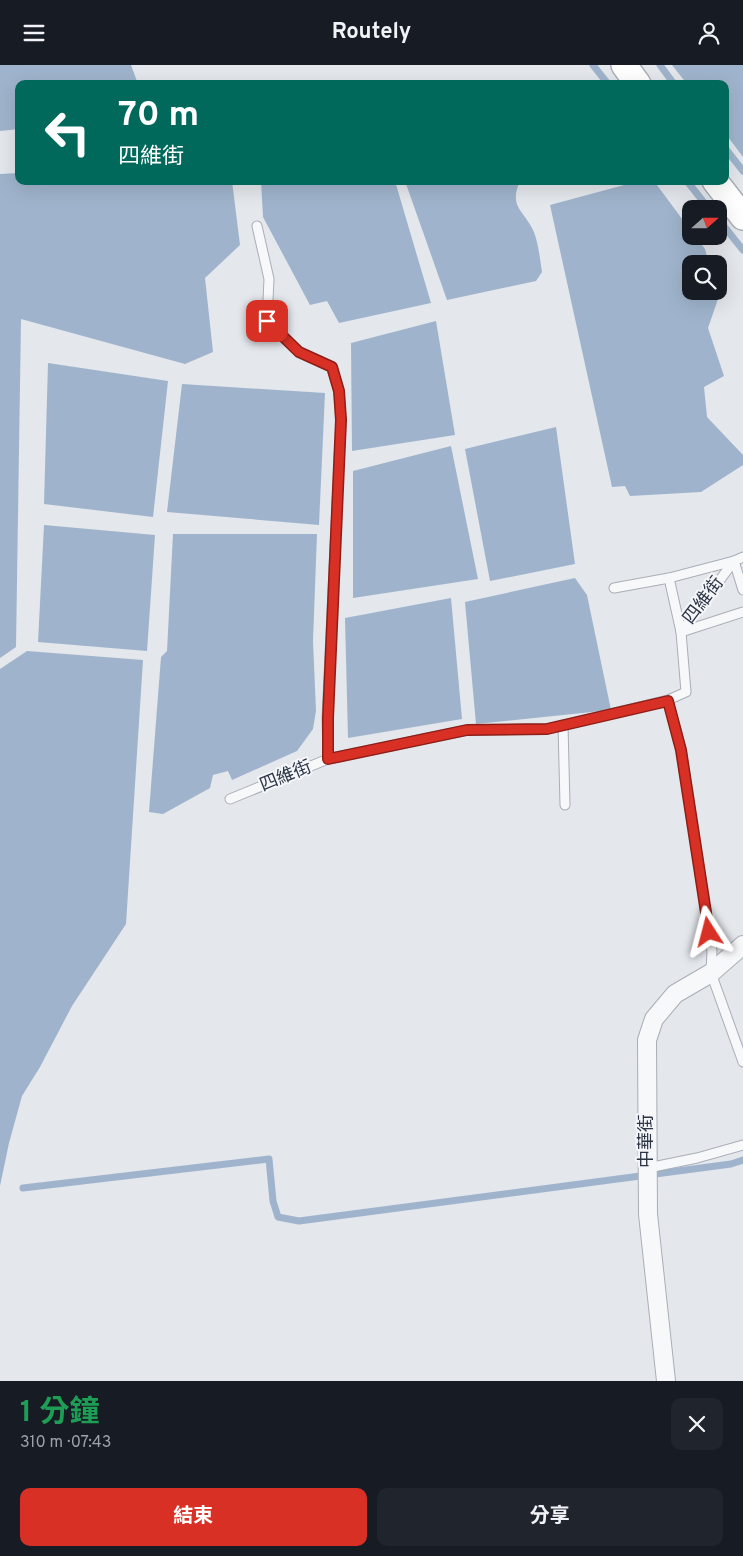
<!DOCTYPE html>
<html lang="zh-TW">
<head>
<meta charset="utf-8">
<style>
	:root { --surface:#171b24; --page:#20242c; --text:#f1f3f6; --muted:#9ea1a6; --accent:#d93025 }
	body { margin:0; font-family:Overpass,"Noto Sans TC",sans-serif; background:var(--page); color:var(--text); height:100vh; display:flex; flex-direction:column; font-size:19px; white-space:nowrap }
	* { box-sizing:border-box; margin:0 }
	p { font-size:16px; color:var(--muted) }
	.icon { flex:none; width:28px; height:28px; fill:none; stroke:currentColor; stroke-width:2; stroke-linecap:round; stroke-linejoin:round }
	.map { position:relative; height:1316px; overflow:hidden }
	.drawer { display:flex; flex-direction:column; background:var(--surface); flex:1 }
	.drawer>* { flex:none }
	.guide { position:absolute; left:15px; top:15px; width:714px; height:105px; border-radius:10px; box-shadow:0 5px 20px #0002; background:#00695c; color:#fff; overflow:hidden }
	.needle { width:32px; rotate:69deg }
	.tools { position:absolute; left:682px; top:135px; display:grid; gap:10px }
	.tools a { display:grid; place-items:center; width:45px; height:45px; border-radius:10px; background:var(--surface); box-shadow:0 5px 20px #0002; font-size:25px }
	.pin { position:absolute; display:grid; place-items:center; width:42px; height:42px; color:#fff; margin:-21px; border-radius:10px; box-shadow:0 2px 8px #0006 }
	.me { position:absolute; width:55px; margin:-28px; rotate:351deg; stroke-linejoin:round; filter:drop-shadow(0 0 4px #0008) }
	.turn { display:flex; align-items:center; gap:18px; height:105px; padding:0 20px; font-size:22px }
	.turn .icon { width:65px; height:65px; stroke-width:2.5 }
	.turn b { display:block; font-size:35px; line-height:42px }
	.round { display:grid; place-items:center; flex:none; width:52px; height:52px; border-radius:10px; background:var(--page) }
	.headline { display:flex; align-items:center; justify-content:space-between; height:85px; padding:0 20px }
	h1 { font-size:30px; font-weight:700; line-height:38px; color:#1e9e55 }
	.cta { display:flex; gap:10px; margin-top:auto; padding:10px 20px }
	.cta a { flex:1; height:58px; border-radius:10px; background:var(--accent); color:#fff; font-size:20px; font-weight:700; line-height:58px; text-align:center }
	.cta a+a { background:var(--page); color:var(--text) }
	header { display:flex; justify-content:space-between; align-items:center; height:65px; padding:0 20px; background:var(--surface); font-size:22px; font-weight:700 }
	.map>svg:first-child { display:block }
</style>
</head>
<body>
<header><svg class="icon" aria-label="menu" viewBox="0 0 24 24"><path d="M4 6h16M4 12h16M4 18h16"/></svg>Routely<svg class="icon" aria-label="person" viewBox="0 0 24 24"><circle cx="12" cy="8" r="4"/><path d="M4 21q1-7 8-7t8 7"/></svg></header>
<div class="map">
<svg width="743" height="1316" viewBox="0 0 743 1316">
	<rect width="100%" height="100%" fill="#e4e7ec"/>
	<g fill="#9fb4cc">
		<path d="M 0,0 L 131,0 L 138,19 L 19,19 L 19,64 L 0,66 Z"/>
		<path d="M 672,0 L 743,0 L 743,92 L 725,68 L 725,19 L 687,19 Z"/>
		<path d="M 19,108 L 19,116 L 232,116 L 240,180 L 205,213 L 213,287 L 185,299 L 21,254 L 16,582 L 0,593 L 0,109 Z"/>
		<path d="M 261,116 L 395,116 L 431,238 L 339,258 L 327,236 L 310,240 L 263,152 Z"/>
		<path d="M 405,116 L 520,116 C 509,141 522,144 532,163 C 538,174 540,194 542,207 L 536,216 L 447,235 Z"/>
		<path d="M 639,116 L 654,116 L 691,166 L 691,171 L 695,171 L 705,184 L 709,199 L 691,199 L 691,226 L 716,226 L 718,234 L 708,263 L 724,311 L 704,322 L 707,352 L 743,390 L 743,400 L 701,427 L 630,431 L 625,421 L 612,422 L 550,140 Z"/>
		<path d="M 436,256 L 455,370 L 352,386 L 351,278 Z"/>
		<path d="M 48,298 L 168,316 L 153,452 L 44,439 Z"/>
		<path d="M 182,319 L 325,328 L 319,460 L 167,447 Z"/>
		<path d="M 556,362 L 575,499 L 490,516 L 465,384 Z"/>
		<path d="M 451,381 L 478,514 L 353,533 L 353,406 Z"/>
		<path d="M 44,460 L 155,470 L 147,586 L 38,577 Z"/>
		<path d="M 173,469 L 317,469 L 313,576 L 316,646 L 313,664 L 297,686 L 232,715 L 228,706 L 213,710 L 210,723 L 163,749 L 149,747 L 161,592 L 167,586 Z"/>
		<path d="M 575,513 L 587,530 L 611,645 L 476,659 L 465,537 Z"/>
		<path d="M 451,533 L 462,654 L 348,673 L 345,553 Z"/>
		<path d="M 27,586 L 143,595 L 126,859 L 72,941 L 40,1002 L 22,1031 L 9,1078 L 0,1121 L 0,604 Z"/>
	</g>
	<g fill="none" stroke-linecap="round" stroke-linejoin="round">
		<g stroke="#9fb4cc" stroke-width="7">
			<path d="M 593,0 L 608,19"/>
			<path d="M 660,0 L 674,19"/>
			<path d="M 725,83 L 743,106"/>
			<path d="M 687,116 L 709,144"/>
			<path d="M 719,155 L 743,185"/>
			<path d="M 23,1123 L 269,1094 L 273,1136 L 278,1152 L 299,1156 L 731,1099 L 743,1095"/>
		</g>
		<defs>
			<g id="service">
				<path d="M 257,161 L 269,214 L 267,256 L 299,287 L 332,302 L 339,326 L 341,355 L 327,653 L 328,694"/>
				<path d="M 669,513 L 681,567 L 743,547"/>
				<path d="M 614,523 L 669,513 L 734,496 L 743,525"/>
				<path d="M 668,635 L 681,685 L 712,886 L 711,908 L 743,997"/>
				<path d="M 563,660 L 565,740"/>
				<path d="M 230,734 L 328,694 L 467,665 L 547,664 L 668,635 L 686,627 L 681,567 L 734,496 L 743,492"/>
				<path d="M 648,1103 L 697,1093 L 743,1080"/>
			</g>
			<path id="minor" d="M 666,1316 L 648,1149 L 647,975 L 654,954 L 675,929 L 711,908 L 743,880"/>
			<g id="secondary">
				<path d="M 624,0 L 638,19"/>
				<path d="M 715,116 L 743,152"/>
			</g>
		</defs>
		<use href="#service" stroke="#a9aeb7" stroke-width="11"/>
		<use href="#minor" stroke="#a9aeb7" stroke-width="20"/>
		<use href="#secondary" stroke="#a9aeb7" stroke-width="28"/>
		<use href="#service" stroke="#f7f8fa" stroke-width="9"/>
		<use href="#minor" stroke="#f7f8fa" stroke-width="18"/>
		<use href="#secondary" stroke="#fff" stroke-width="25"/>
	</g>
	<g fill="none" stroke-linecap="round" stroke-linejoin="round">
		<defs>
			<path id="route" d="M 267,256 L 299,287 L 332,302 L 339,326 L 341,355 L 328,653 L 328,694 L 467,665 L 547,664 L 668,636 L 681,685 L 709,867"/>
		</defs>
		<use href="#route" stroke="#8d1f18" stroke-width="12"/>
		<use href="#route" stroke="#d93025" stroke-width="9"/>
	</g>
	<g text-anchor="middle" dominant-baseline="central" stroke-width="4" stroke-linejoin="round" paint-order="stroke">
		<g font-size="18" fill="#2b3445" stroke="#f4f6f9">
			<text transform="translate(704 536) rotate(-53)">四維街</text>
			<text transform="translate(286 712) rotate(-22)">四維街</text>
			<text transform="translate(647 1076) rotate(-90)">中華街</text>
		</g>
	</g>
</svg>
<div class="tools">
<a><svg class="needle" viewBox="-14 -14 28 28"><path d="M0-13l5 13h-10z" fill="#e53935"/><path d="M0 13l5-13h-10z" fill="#9ea1a6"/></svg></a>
<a><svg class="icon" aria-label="search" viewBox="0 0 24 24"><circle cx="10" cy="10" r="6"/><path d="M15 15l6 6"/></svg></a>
</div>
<div class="pin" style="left:267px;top:256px;background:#d93025"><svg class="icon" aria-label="arrive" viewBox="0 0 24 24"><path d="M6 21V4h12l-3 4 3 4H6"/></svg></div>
<svg class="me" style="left:709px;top:867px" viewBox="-20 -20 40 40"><path d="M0-17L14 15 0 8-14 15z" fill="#d93025" stroke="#fff" stroke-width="4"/></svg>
<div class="guide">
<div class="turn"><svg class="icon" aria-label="left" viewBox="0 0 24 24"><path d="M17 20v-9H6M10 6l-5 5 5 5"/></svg><div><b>70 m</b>四維街</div></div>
</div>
</div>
<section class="drawer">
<div class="headline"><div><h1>1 分鐘</h1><p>310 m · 07:43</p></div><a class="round"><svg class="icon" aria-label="close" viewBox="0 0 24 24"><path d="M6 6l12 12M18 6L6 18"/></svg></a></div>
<div class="cta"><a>結束</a><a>分享</a></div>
</section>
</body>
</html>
